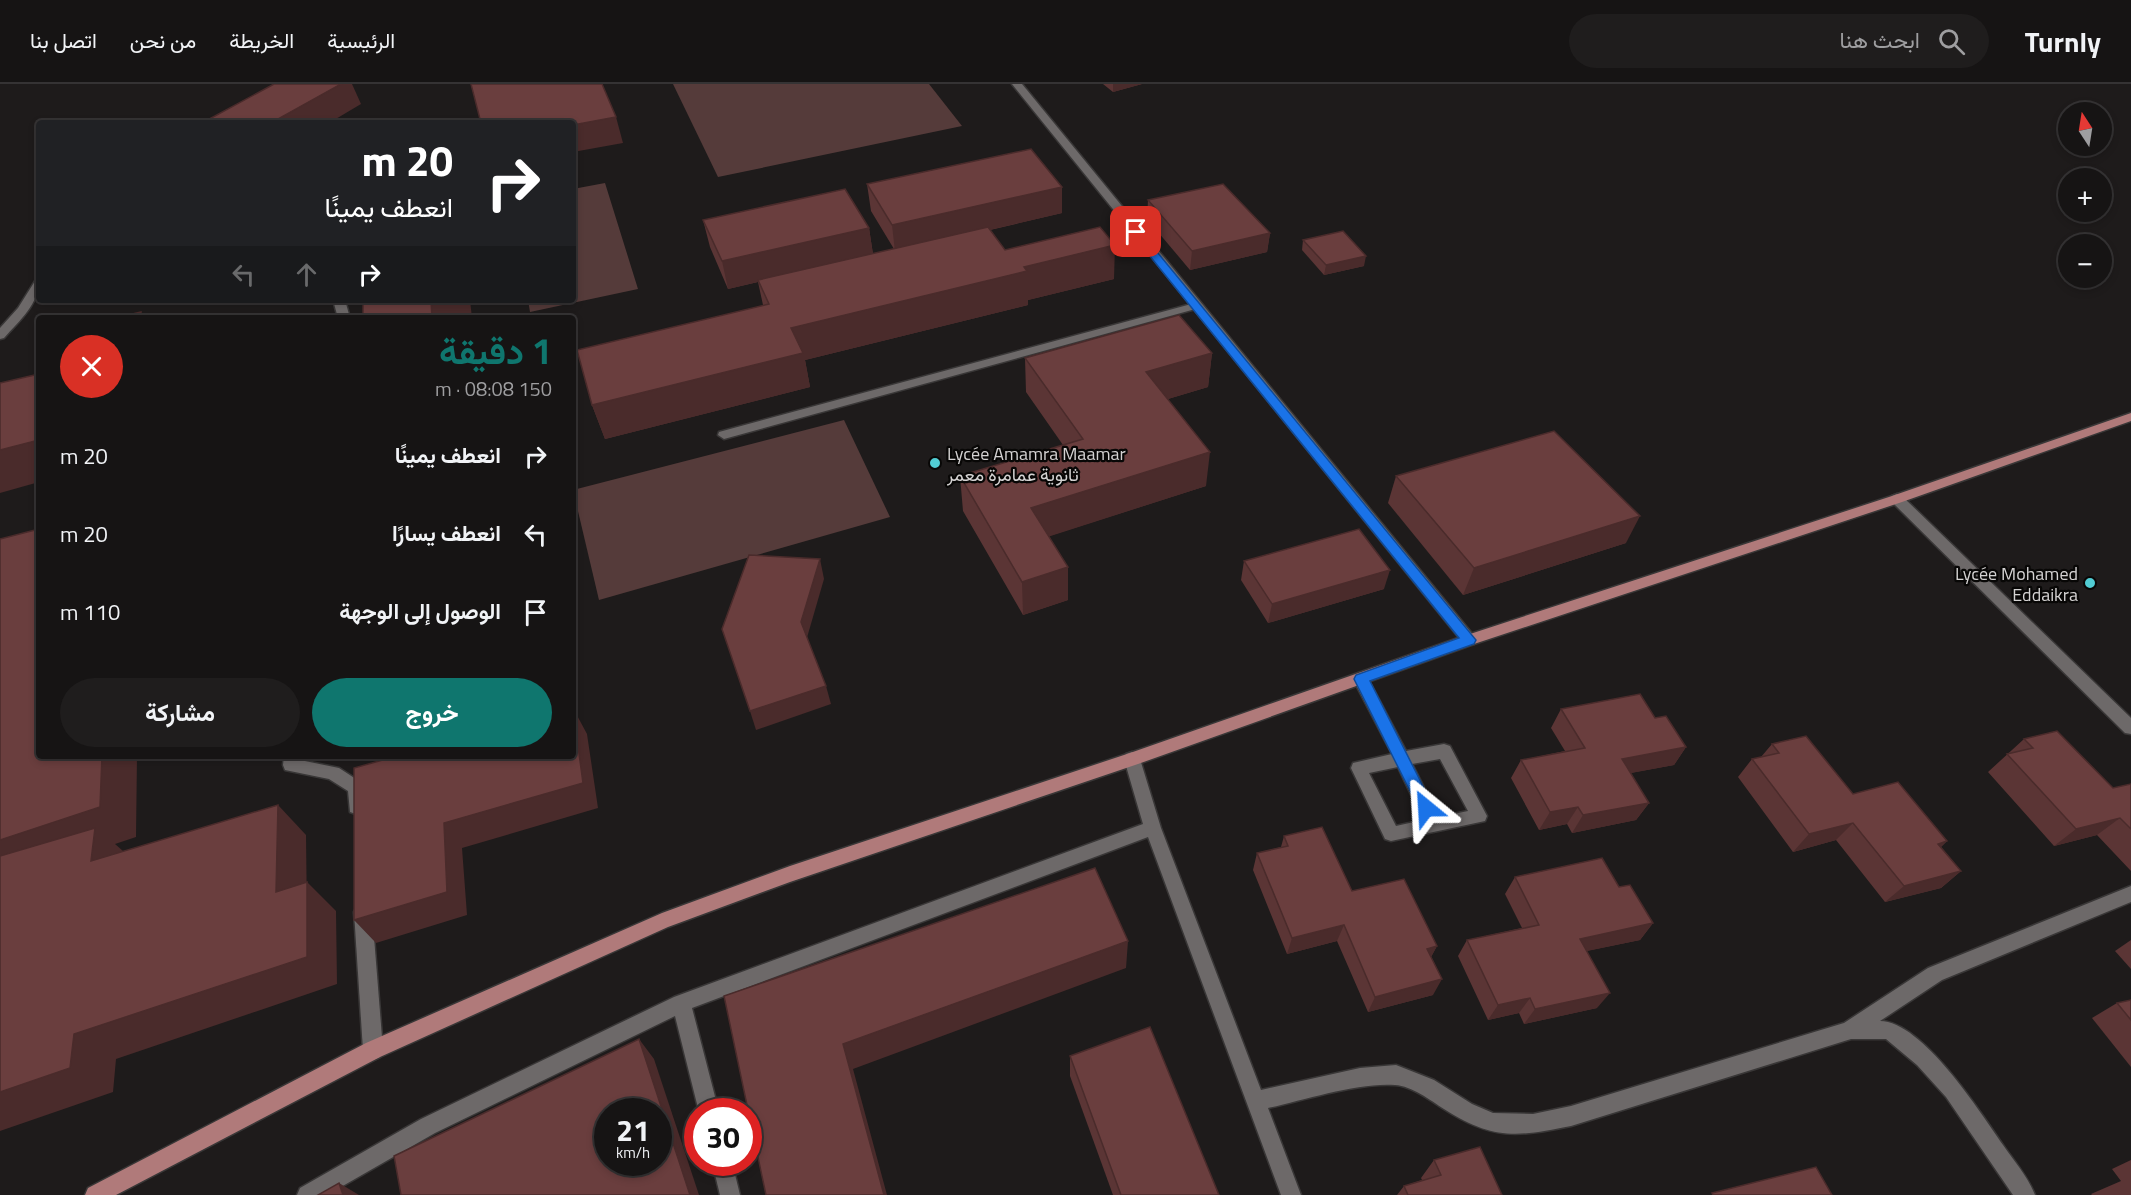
<!DOCTYPE html>
<html lang="ar">
<head>
<meta charset="utf-8">
<style>
	:root { --surface:#161414; --page:#1f1d1d; --text:#f1f3f6; --muted:#9e9ea0; --line:#353334; --accent:#0f766e }
	body { margin:0; font-family:"Titillium Web",Vazirmatn,sans-serif; background:var(--page); color:var(--text); direction:rtl; height:100vh; display:flex; flex-direction:column; font-size:22px; white-space:nowrap }
	* { box-sizing:border-box; margin:0 }
	p { font-size:20px; color:var(--muted) }
	.icon { flex:none; width:33px; height:33px; fill:none; stroke:currentColor; stroke-width:2; stroke-linecap:round; stroke-linejoin:round }
	.map { position:relative; flex:1; overflow:hidden; direction:ltr }
	.side { position:absolute; left:36px; top:231px; width:540px; height:444px; display:flex; flex-direction:column; background:var(--surface); border-radius:6px; box-shadow:0 3px 9px #0003,0 0 0 2px var(--line); direction:rtl }
	.side>* { flex:none }
	.top-card { position:absolute; left:36px; top:36px; width:540px; height:183px; border-radius:6px; box-shadow:0 3px 9px #0003,0 0 0 2px var(--line); direction:rtl; background:#202124; color:#fff; overflow:hidden }
	.needle { width:39px; rotate:348deg }
	.fabs { position:absolute; left:2058px; top:18px; display:grid; gap:12px }
	.fabs a { display:grid; place-items:center; width:54px; height:54px; border-radius:50%; background:var(--surface); box-shadow:0 3px 9px #0003,0 0 0 2px var(--line); font-size:30px }
	.speed { position:absolute; left:594px; top:1014px; display:flex; gap:12px; font-size:30px; font-weight:700; text-align:center }
	.speed>* { display:grid; place-content:center; width:78px; height:78px; border-radius:50%; background:var(--surface); box-shadow:0 3px 9px #0003,0 0 0 2px var(--line); line-height:1 }
	.speed small { font-size:15px; font-weight:400 }
	.speed .limit { border:9px solid #d22; background:#fff; color:#111 }
	.pin { position:absolute; display:grid; place-items:center; width:51px; height:51px; color:#fff; margin:-26px; border-radius:12px; box-shadow:0 3px 9px #0006 }
	.me { position:absolute; width:66px; margin:-33px; rotate:333deg; stroke-linejoin:round; filter:drop-shadow(0 0 4px #0008) }
	.turn { display:flex; align-items:center; gap:21px; height:126px; padding:0 24px; font-size:27px }
	.turn .icon { width:78px; height:78px; stroke-width:2.5 }
	.turn b { display:block; font-size:42px; line-height:51px }
	.lanes { display:flex; align-items:center; height:57px; padding:0 24px; background:#0003; justify-content:center; gap:30px; direction:ltr }
	.lanes .off { opacity:.35 }
	.round { display:grid; place-items:center; flex:none; width:63px; height:63px; border-radius:32px; background:var(--page) }
	.headline { display:flex; align-items:center; justify-content:space-between; height:102px; padding:0 24px }
	h1 { font-size:36px; font-weight:700; line-height:45px; color:var(--accent) }
	.cta { display:flex; gap:12px; margin-top:auto; padding:12px 24px }
	.cta a { flex:1; height:69px; border-radius:36px; background:var(--accent); color:#fff; font-size:24px; font-weight:700; line-height:69px; text-align:center }
	.cta a+a { background:var(--page); color:var(--text) }
	ul { padding:0; list-style:none }
	li { display:flex; align-items:center; gap:18px; height:78px; padding:0 24px }
	li div { flex:1 }
	li b { display:block; font-size:22px }
	li em { font-style:normal }
	header { display:flex; align-items:center; gap:36px; box-sizing:border-box; height:84px; padding:0 30px; background:var(--surface); border-bottom:2px solid var(--line) }
	header strong { font-size:28px }
	nav { display:flex; gap:33px; margin-inline-start:auto; font-size:21px }
	.search { width:420px; height:54px; background:var(--page); display:flex; align-items:center; gap:15px; box-sizing:border-box; padding:0 21px; border-radius:33px; color:var(--muted); font-size:22px }
	.map>svg:first-child { display:block }
</style>
</head>
<body>
<header>
<strong>Turnly</strong>
<div class="search"><svg class="icon" aria-label="search" viewBox="0 0 24 24"><circle cx="10" cy="10" r="6"/><path d="M15 15l6 6"/></svg>ابحث هنا</div>
<nav><a>الرئيسية</a><a>الخريطة</a><a>من نحن</a><a>اتصل بنا</a></nav>
</header>
<div class="map">
<svg width="2131" height="1111" viewBox="0 0 2131 1111">
	<rect width="100%" height="100%" fill="#1e1b1b"/>
	<g fill="#553b3a">
		<path d="M 673,0 L 929,0 L 962,42 L 718,93 Z"/>
		<path d="M 605,99 L 638,205 L 530,228 L 528,216 L 573,216 L 573,105 Z"/>
		<path d="M 844,336 L 890,433 L 599,516 L 573,406 Z"/>
	</g>
	<g fill="none" stroke-linecap="round" stroke-linejoin="round">
		<defs>
			<path id="lane" d="M 1195,219 L 1201,222 L 1199,224 L 724,355 L 718,351 L 719,348 Z"/>
			<g id="street">
				<path d="M 1012,0 L 1022,0 L 1474,552 L 1477,556 L 1474,560 L 1464,560 Z"/>
				<path d="M 39,196 C 39,220 20,236 4,254 L 0,255 L 0,244 L 18,224 L 35,197 Z"/>
				<path d="M 333,216 L 345,216 L 350,234 L 338,234 Z"/>
				<path d="M 1897,410 L 1902,412 L 2131,634 L 2131,650 L 2125,649 L 1892,418 L 1890,415 L 1892,412 Z"/>
				<path d="M 1361,589 L 1366,591 L 1406,667 L 1444,660 L 1450,662 L 1487,732 L 1485,737 L 1391,757 L 1385,755 L 1351,684 L 1353,679 L 1392,670 L 1353,595 L 1356,591 ZM 1440,675 L 1468,727 L 1439,733 L 1412,680 ZM 1398,683 L 1423,736 L 1396,742 L 1369,689 Z"/>
				<path d="M 1132,668 L 1138,670 L 1140,675 L 1161,744 L 1261,1006 L 1360,984 L 1396,981 L 1434,996 L 1472,1020 L 1493,1029 L 1533,1030 L 1571,1022 L 1844,939 L 1928,884 L 2131,802 L 2131,818 L 1942,896 L 1880,937 C 1922,937 1981,1029 2003,1061 C 2014,1077 2028,1093 2035,1111 L 2013,1111 L 1946,1013 L 1917,981 L 1886,955 L 1851,955 L 1571,1042 C 1517,1053 1492,1056 1444,1025 C 1430,1016 1412,1002 1395,1001 C 1360,998 1304,1016 1268,1024 L 1301,1111 L 1281,1111 L 1148,753 L 692,924 L 719,1028 L 699,1028 L 675,932 L 435,1049 L 327,1111 L 297,1111 L 300,1104 L 421,1035 L 674,913 L 1143,740 L 1124,675 L 1126,670 Z"/>
				<path d="M 284,672 L 300,672 L 300,676 L 339,684 L 362,699 C 366,707 366,720 362,728 L 356,730 L 350,728 L 348,707 L 329,695 L 285,686 L 283,681 Z"/>
				<path d="M 363,820 L 369,822 L 372,828 L 383,966 L 380,973 L 373,976 L 366,973 L 363,966 L 354,828 L 357,822 Z"/>
				<path d="M 712,1078 L 732,1078 L 740,1111 L 720,1111 Z"/>
			</g>
			<path id="primary" d="M 2131,329 L 2131,337 L 1902,418 L 1474,560 L 1138,680 L 790,798 L 668,843 L 380,973 L 116,1111 L 85,1111 L 88,1104 L 366,959 L 662,829 L 790,782 L 1130,669 L 1464,552 L 1892,412 Z"/>
		</defs>
		<use href="#lane" stroke="#393737" stroke-width="3"/>
		<use href="#street" stroke="#393737" stroke-width="3"/>
		<use href="#primary" stroke="#393737" stroke-width="3"/>
		<use href="#lane" fill="#6d6969" fill-rule="evenodd"/>
		<use href="#street" fill="#6d6969" fill-rule="evenodd"/>
		<use href="#primary" fill="#b07a7a" fill-rule="evenodd"/>
	</g>
	<g fill="#5b3535">
		<path d="M 1103,0 L 1142,0 L 1113,8 Z"/>
		<path d="M 867,100 L 1062,103 L 1062,129 L 990,146 L 1005,166 L 1114,195 L 1028,216 L 1028,221 L 805,276 L 810,303 L 605,355 L 592,321 L 763,221 L 758,198 L 728,205 L 710,163 L 703,136 L 869,144 L 873,170 L 894,165 L 871,127 Z"/>
		<path d="M 1148,116 L 1270,149 L 1267,168 L 1190,186 L 1147,135 Z"/>
		<path d="M 1303,156 L 1364,182 L 1324,191 L 1302,166 Z"/>
		<path d="M 1212,269 L 1208,303 L 1168,315 L 1206,402 L 1049,452 L 1068,516 L 1023,531 L 963,427 L 960,392 L 1063,361 L 1026,308 L 1025,274 Z"/>
		<path d="M 1396,392 L 1626,459 L 1463,511 L 1388,419 Z"/>
		<path d="M 1244,477 L 1384,505 L 1268,539 L 1241,496 Z"/>
		<path d="M 1561,625 L 1655,634 L 1686,663 L 1674,681 L 1630,689 L 1649,719 L 1636,736 L 1572,749 L 1567,740 L 1539,746 L 1511,694 L 1521,676 L 1565,667 L 1551,644 Z"/>
		<path d="M 2024,655 L 2113,704 L 2131,700 L 2131,787 L 2097,751 L 2054,762 L 1988,688 Z"/>
		<path d="M 1772,660 L 1853,710 L 1947,757 L 1941,763 L 1961,787 L 1941,804 L 1885,818 L 1836,756 L 1793,768 L 1738,693 L 1752,675 L 1761,673 Z"/>
		<path d="M 1284,752 L 1352,807 L 1437,862 L 1431,873 L 1433,911 L 1368,928 L 1337,857 L 1287,870 L 1253,786 L 1257,769 L 1281,763 Z"/>
		<path d="M 1515,793 L 1619,803 L 1653,839 L 1640,856 L 1586,867 L 1597,924 L 1524,940 L 1519,929 L 1488,936 L 1458,872 L 1467,856 L 1522,844 L 1505,810 Z"/>
		<path d="M 2131,856 L 2131,885 L 2115,867 Z"/>
		<path d="M 2131,916 L 2131,983 L 2092,934 L 2117,919 Z"/>
		<path d="M 1070,972 L 1219,1111 L 1113,1111 L 1070,992 Z"/>
		<path d="M 1434,1076 L 1502,1111 L 1397,1111 L 1404,1102 L 1422,1096 L 1421,1094 Z"/>
		<path d="M 2131,1076 L 2131,1111 L 2092,1111 L 2091,1110 L 2121,1097 L 2112,1085 Z"/>
	</g>
	<g fill="#4a2b2b">
		<path d="M 341,0 L 352,0 L 361,20 L 329,39 L 271,39 Z"/>
		<path d="M 1113,0 L 1142,0 L 1113,8 Z"/>
		<path d="M 616,33 L 623,59 L 573,68 L 573,41 Z"/>
		<path d="M 1062,103 L 1062,129 L 895,168 L 892,141 Z"/>
		<path d="M 869,144 L 873,171 L 728,205 L 722,177 Z"/>
		<path d="M 1270,149 L 1267,168 L 1190,186 L 1192,167 Z"/>
		<path d="M 1115,161 L 1114,195 L 1028,216 L 1028,221 L 805,276 L 810,303 L 605,355 L 592,321 L 791,244 L 1024,183 Z"/>
		<path d="M 1366,172 L 1364,182 L 1324,191 L 1326,181 Z"/>
		<path d="M 431,216 L 470,216 L 472,234 L 432,234 Z"/>
		<path d="M 1212,269 L 1208,303 L 1144,322 L 1146,288 Z"/>
		<path d="M 39,356 L 39,398 L 0,409 L 0,366 Z"/>
		<path d="M 1210,368 L 1206,402 L 1032,458 L 1031,424 Z"/>
		<path d="M 1640,432 L 1626,459 L 1463,511 L 1474,484 Z"/>
		<path d="M 820,475 L 824,495 L 806,557 L 801,538 Z"/>
		<path d="M 1068,483 L 1068,516 L 1023,531 L 1022,498 Z"/>
		<path d="M 1390,486 L 1384,505 L 1268,539 L 1272,520 Z"/>
		<path d="M 826,602 L 831,620 L 756,646 L 750,627 Z"/>
		<path d="M 573,624 L 587,650 L 598,724 L 462,764 L 467,831 L 376,859 L 354,836 L 444,739 Z"/>
		<path d="M 1686,663 L 1674,681 L 1610,693 L 1622,675 Z"/>
		<path d="M 102,672 L 137,672 L 136,753 L 115,760 L 131,774 L 0,800 L 0,756 Z"/>
		<path d="M 1649,719 L 1636,736 L 1572,749 L 1583,731 Z"/>
		<path d="M 278,721 L 306,751 L 307,836 L 276,808 Z"/>
		<path d="M 1578,723 L 1567,740 L 1539,746 L 1550,728 Z"/>
		<path d="M 2120,734 L 2097,751 L 2054,762 L 2076,745 Z"/>
		<path d="M 1853,739 L 1836,756 L 1793,768 L 1809,750 Z"/>
		<path d="M 1947,757 L 1928,774 L 1938,760 Z"/>
		<path d="M 1961,787 L 1941,804 L 1885,818 L 1904,802 Z"/>
		<path d="M 307,798 L 336,827 L 337,900 L 116,975 L 113,1008 L 0,1047 L 0,1008 L 74,950 Z"/>
		<path d="M 1653,839 L 1640,856 L 1568,871 L 1580,855 Z"/>
		<path d="M 1344,841 L 1337,857 L 1287,870 L 1292,854 Z"/>
		<path d="M 1128,857 L 1126,884 L 853,985 L 887,1111 L 884,1111 L 843,960 Z"/>
		<path d="M 1437,862 L 1428,878 L 1427,865 Z"/>
		<path d="M 1442,895 L 1433,911 L 1368,928 L 1375,913 Z"/>
		<path d="M 1610,909 L 1597,924 L 1524,940 L 1535,925 Z"/>
		<path d="M 1530,914 L 1519,929 L 1488,936 L 1498,921 Z"/>
		<path d="M 639,955 L 654,975 L 699,1111 L 690,1111 Z"/>
		<path d="M 339,1099 L 359,1111 L 343,1111 Z"/>
	</g>
	<g fill="#6a3e3e" stroke="#4a2b2b" stroke-width="1.5" fill-rule="evenodd">
		<path d="M 274,0 L 341,0 L 271,39 L 202,39 Z"/>
		<path d="M 471,0 L 602,0 L 616,33 L 573,41 L 573,39 L 481,39 Z"/>
		<path d="M 1031,65 L 1062,103 L 892,141 L 867,100 Z"/>
		<path d="M 1223,100 L 1270,149 L 1192,167 L 1148,116 Z"/>
		<path d="M 845,105 L 869,144 L 722,177 L 703,136 Z"/>
		<path d="M 988,143 L 1005,166 L 1100,143 L 1115,161 L 1024,183 L 1027,187 L 791,244 L 803,269 L 592,321 L 577,266 L 769,220 L 758,196 Z"/>
		<path d="M 1343,147 L 1366,172 L 1326,181 L 1303,156 Z"/>
		<path d="M 363,216 L 431,216 L 432,234 L 363,234 Z"/>
		<path d="M 141,228 L 141,234 L 115,234 Z"/>
		<path d="M 1179,231 L 1212,269 L 1146,288 L 1210,368 L 1031,424 L 1068,483 L 1022,498 L 960,392 L 1083,355 L 1025,274 Z"/>
		<path d="M 39,290 L 39,356 L 0,366 L 0,299 Z"/>
		<path d="M 1554,347 L 1640,432 L 1474,484 L 1396,392 Z"/>
		<path d="M 39,445 L 39,672 L 102,672 L 100,723 L 0,756 L 0,455 Z"/>
		<path d="M 1359,445 L 1390,486 L 1272,520 L 1244,477 Z"/>
		<path d="M 749,471 L 820,475 L 801,538 L 826,602 L 750,627 L 722,545 Z"/>
		<path d="M 1640,610 L 1655,634 L 1666,632 L 1686,663 L 1622,675 L 1649,719 L 1583,731 L 1578,723 L 1550,728 L 1521,676 L 1585,664 L 1561,625 Z"/>
		<path d="M 573,625 L 583,699 L 444,739 L 447,808 L 354,836 L 354,684 L 397,672 L 573,672 Z"/>
		<path d="M 2057,647 L 2113,704 L 2131,700 L 2131,745 L 2120,734 L 2076,745 L 2007,670 L 2033,664 L 2024,655 Z"/>
		<path d="M 1806,652 L 1853,710 L 1898,698 L 1947,757 L 1938,760 L 1961,787 L 1904,802 L 1853,739 L 1809,750 L 1752,675 L 1779,669 L 1772,660 Z"/>
		<path d="M 278,721 L 276,808 L 307,798 L 307,873 L 74,950 L 70,984 L 0,1008 L 0,772 L 95,744 L 91,777 Z"/>
		<path d="M 1322,743 L 1352,807 L 1404,795 L 1437,862 L 1427,865 L 1442,895 L 1375,913 L 1344,841 L 1292,854 L 1257,769 L 1288,762 L 1284,752 Z"/>
		<path d="M 1602,774 L 1619,803 L 1630,801 L 1653,839 L 1580,855 L 1610,909 L 1535,925 L 1530,914 L 1498,921 L 1467,856 L 1539,841 L 1515,793 Z"/>
		<path d="M 1095,784 L 1128,857 L 843,960 L 884,1111 L 766,1111 L 724,912 Z"/>
		<path d="M 2131,916 L 2131,936 L 2117,919 Z"/>
		<path d="M 1150,943 L 1219,1111 L 1121,1111 L 1070,972 Z"/>
		<path d="M 639,955 L 690,1111 L 401,1111 L 394,1072 ZM 608,1028 L 658,1028 L 658,1078 L 608,1078 Z"/>
		<path d="M 1480,1063 L 1502,1111 L 1408,1111 L 1404,1102 L 1441,1091 L 1434,1076 Z"/>
		<path d="M 1816,1083 L 1832,1111 L 1713,1111 L 1712,1109 Z"/>
		<path d="M 339,1099 L 343,1111 L 318,1111 Z"/>
	</g>
	<path fill="#1a73e8" stroke="#114b97" stroke-width="1.5" d="M 1132,146 L 1139,146 L 1476,556 L 1474,560 L 1370,597 L 1434,724 L 1432,729 L 1421,729 L 1354,595 L 1356,591 L 1459,554 L 1132,150 Z"/>
	<g fill="#51ccd3" stroke="#080706" stroke-width="2">
		<circle cx="935" cy="379" r="6"/>
		<circle cx="2090" cy="499" r="6"/>
	</g>
	<g text-anchor="middle" dominant-baseline="central" stroke-width="4.5" stroke-linejoin="round" paint-order="stroke">
		<g font-size="18" fill="#d5d3d3" stroke="#080706" text-anchor="start">
			<text x="947" y="369">Lycée Amamra Maamar<tspan x="947" dy="21">ثانوية عمامرة معمر</tspan></text>
			<text x="2078" y="489" text-anchor="end">Lycée Mohamed<tspan x="2078" dy="21">Eddaikra</tspan></text>
		</g>
	</g>
</svg>
<div class="fabs">
<a><svg class="needle" viewBox="-14 -14 28 28"><path d="M0-13l5 13h-10z" fill="#e53935"/><path d="M0 13l5-13h-10z" fill="#9e9ea0"/></svg></a>
<a>+</a>
<a>−</a>
</div>
<div class="speed"><div>21<small>km/h</small></div><div class="limit">30</div></div>
<div class="pin" style="left:1136px;top:148px;background:#d93025"><svg class="icon" aria-label="arrive" viewBox="0 0 24 24"><path d="M6 21V4h12l-3 4 3 4H6"/></svg></div>
<svg class="me" style="left:1426px;top:724px" viewBox="-20 -20 40 40"><path d="M0-17L14 15 0 8-14 15z" fill="#1a73e8" stroke="#fff" stroke-width="4"/></svg>
<div class="top-card">
<div class="turn"><svg class="icon" aria-label="right" viewBox="0 0 24 24"><path d="M7 20v-9h11M14 6l5 5-5 5"/></svg><div><b>20 m</b>انعطف يمينًا</div></div>
<div class="lanes"><svg class="icon off" aria-label="left" viewBox="0 0 24 24"><path d="M17 20v-9H6M10 6l-5 5 5 5"/></svg><svg class="icon off" aria-label="ahead" viewBox="0 0 24 24"><path d="M12 20V5M6 11l6-6 6 6"/></svg><svg class="icon" aria-label="right" viewBox="0 0 24 24"><path d="M7 20v-9h11M14 6l5 5-5 5"/></svg></div>
</div>
<section class="side">
<div class="headline"><div><h1>1 دقيقة</h1><p>150 m · 08:08</p></div><a class="round" style="background:#d93025;color:#fff"><svg class="icon" aria-label="close" viewBox="0 0 24 24"><path d="M6 6l12 12M18 6L6 18"/></svg></a></div>
<ul>
<li><svg class="icon" aria-label="right" viewBox="0 0 24 24"><path d="M7 20v-9h11M14 6l5 5-5 5"/></svg><div><b>انعطف يمينًا</b></div><em>20 m</em></li>
<li><svg class="icon" aria-label="left" viewBox="0 0 24 24"><path d="M17 20v-9H6M10 6l-5 5 5 5"/></svg><div><b>انعطف يسارًا</b></div><em>20 m</em></li>
<li><svg class="icon" aria-label="arrive" viewBox="0 0 24 24"><path d="M6 21V4h12l-3 4 3 4H6"/></svg><div><b>الوصول إلى الوجهة</b></div><em>110 m</em></li>
</ul>
<div class="cta"><a>خروج</a><a>مشاركة</a></div>
</section>
</div>
</body>
</html>
